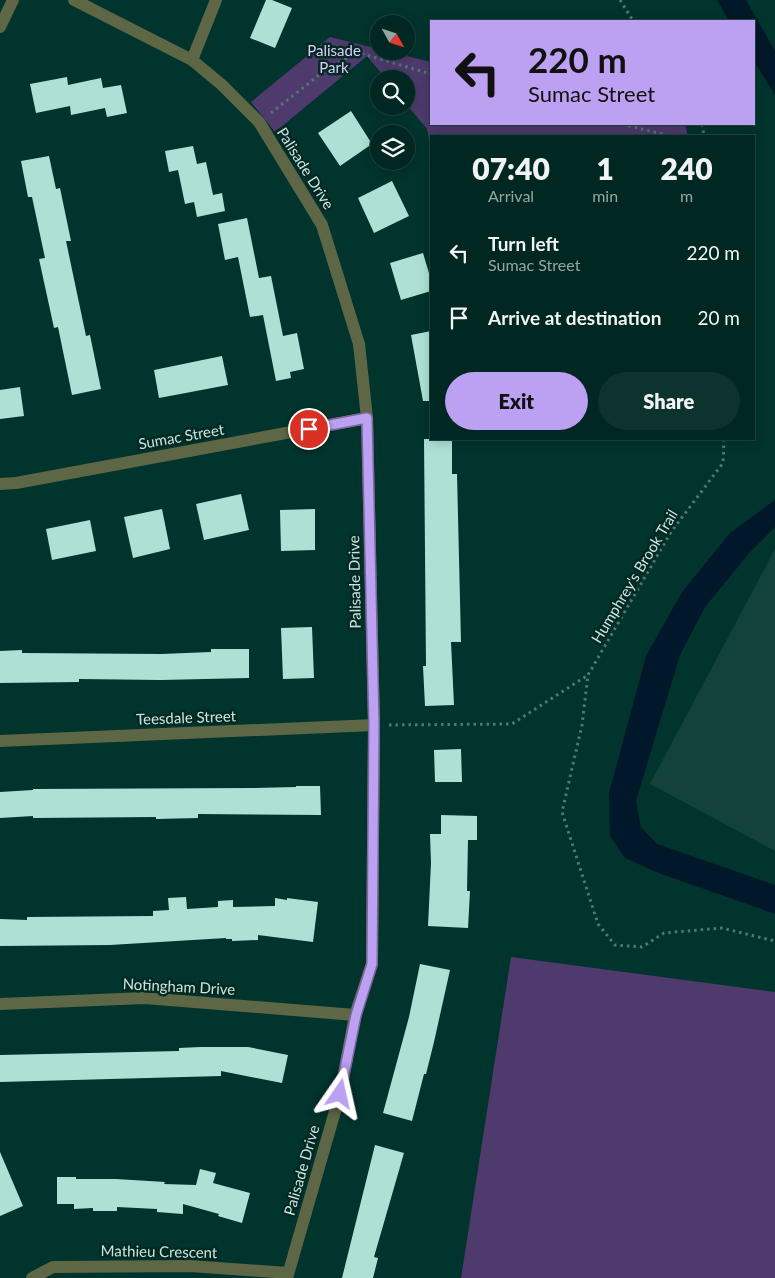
<!DOCTYPE html>
<html lang="en">
<head>
<meta charset="utf-8">
<style>
	:root { --surface:#002722; --page:#0e332f; --text:#f1f3f6; --muted:#95a5a5; --line:#224440; --accent:#bca0f2 }
	body { margin:0; font-family:Lato,sans-serif; background:var(--page); color:var(--text); height:100vh; display:flex; flex-direction:column; font-size:19px; white-space:nowrap }
	* { box-sizing:border-box; margin:0 }
	p { font-size:16px; color:var(--muted) }
	.icon { flex:none; width:28px; height:28px; fill:none; stroke:currentColor; stroke-width:2; stroke-linecap:round; stroke-linejoin:round }
	.map { position:relative; flex:1; overflow:hidden }
	.side { position:absolute; left:430px; top:135px; width:325px; height:305px; display:flex; flex-direction:column; background:var(--surface); border-radius:0px; box-shadow:0 2px 12px #0003,0 0 0 1px var(--line) }
	.side>* { flex:none }
	.guide { position:absolute; left:430px; top:20px; width:325px; height:105px; border-radius:0px; box-shadow:0 2px 12px #0003,0 0 0 1px var(--line); background:#bca0f2; color:#111; overflow:hidden }
	.needle { width:32px; rotate:130deg }
	.tools { position:absolute; left:370px; top:15px; display:grid; gap:10px }
	.tools a { display:grid; place-items:center; width:45px; height:45px; border-radius:50%; background:var(--surface); box-shadow:0 2px 12px #0003,0 0 0 1px var(--line); font-size:25px }
	.pin { position:absolute; display:grid; place-items:center; width:42px; height:42px; color:#fff; margin:-21px; border:2px solid #fff; border-radius:50%; box-shadow:0 1px 5px #0007 }
	.me { position:absolute; width:55px; margin:-28px; rotate:11deg; stroke-linejoin:round; filter:drop-shadow(0 0 4px #0008) }
	.turn { display:flex; align-items:center; gap:18px; height:105px; padding:0 15px; font-size:22px }
	.turn .icon { width:65px; height:65px; stroke-width:2.5 }
	.turn b { display:block; font-size:35px; line-height:42px }
	.eta { display:flex; justify-content:space-evenly; align-items:center; height:85px; text-align:center }
	.eta b { font-size:30px; font-weight:800; line-height:35px }
	.action { display:flex; gap:10px; margin-top:auto; padding:10px 15px }
	.action a { flex:1; height:58px; border-radius:30px; background:var(--accent); color:#111; font-size:20px; font-weight:800; line-height:58px; text-align:center }
	.action a+a { background:var(--page); color:var(--text) }
	ul { padding:0; list-style:none }
	li { display:flex; align-items:center; gap:15px; height:65px; padding:0 15px }
	li div { flex:1 }
	li b { display:block; font-size:19px }
	li em { font-style:normal }
	.map>svg:first-child { display:block }
</style>
</head>
<body>
<div class="map">
<svg width="775" height="1278" viewBox="0 0 775 1278">
	<rect width="100%" height="100%" fill="#00342d"/>
	<path fill="#13423b" d="M 775,549 L 775,851 L 650,784 Z"/>
	<g fill="#4e3a6d">
		<path d="M 330,37 L 379,49 L 379,51 L 387,51 L 431,62 L 431,124 L 685,124 L 688,136 L 431,136 L 431,150 L 427,129 L 406,104 L 406,79 L 386,79 L 367,56 L 275,132 L 251,102 Z"/>
		<path d="M 511,957 L 775,992 L 775,1278 L 461,1278 Z"/>
	</g>
	<g fill="#001829">
		<path d="M 717,0 L 746,0 L 775,51 L 775,95 L 754,61 L 754,21 L 729,21 Z"/>
		<path d="M 775,500 L 775,527 L 751,551 L 705,607 L 680,655 L 636,801 L 641,827 L 657,844 L 775,885 L 775,914 L 656,872 L 625,858 L 610,836 L 609,793 L 646,656 L 682,592 L 730,533 Z"/>
	</g>
	<g fill="#aee1d6">
		<path d="M 266,0 L 272,0 L 292,8 L 275,48 L 250,38 Z"/>
		<path d="M 67,77 L 68,85 L 101,78 L 103,88 L 121,85 L 127,113 L 107,117 L 105,108 L 71,115 L 70,106 L 36,113 L 30,84 Z"/>
		<path d="M 351,111 L 372,144 L 340,166 L 318,133 Z"/>
		<path d="M 193,146 L 197,164 L 206,162 L 213,195 L 222,193 L 225,211 L 197,217 L 194,202 L 185,204 L 178,170 L 169,172 L 165,151 Z"/>
		<path d="M 49,156 L 56,189 L 60,188 L 71,241 L 66,241 L 86,336 L 90,335 L 101,389 L 72,395 L 58,327 L 54,328 L 39,259 L 45,258 L 32,197 L 28,197 L 21,161 Z"/>
		<path d="M 392,181 L 409,216 L 374,233 L 358,198 Z"/>
		<path d="M 247,218 L 259,278 L 271,276 L 283,336 L 297,333 L 304,369 L 290,372 L 291,378 L 276,381 L 263,315 L 250,317 L 238,257 L 225,260 L 218,224 Z"/>
		<path d="M 423,253 L 431,280 L 431,291 L 401,300 L 390,263 Z"/>
		<path d="M 431,331 L 431,401 L 423,401 L 411,335 Z"/>
		<path d="M 222,356 L 228,385 L 159,398 L 154,370 Z"/>
		<path d="M 20,387 L 24,416 L 0,419 L 0,390 Z"/>
		<path d="M 424,439 L 452,439 L 452,474 L 457,474 L 461,642 L 451,642 L 454,705 L 425,706 L 423,666 L 426,666 Z"/>
		<path d="M 241,494 L 249,530 L 204,540 L 196,504 Z"/>
		<path d="M 162,509 L 170,549 L 133,558 L 124,517 Z"/>
		<path d="M 315,509 L 315,550 L 281,551 L 280,510 Z"/>
		<path d="M 90,520 L 96,551 L 52,560 L 46,529 Z"/>
		<path d="M 312,627 L 314,678 L 283,679 L 281,628 Z"/>
		<path d="M 211,649 L 249,649 L 249,678 L 161,680 L 79,679 L 79,682 L 0,683 L 0,651 L 22,650 L 22,653 L 161,654 L 211,652 Z"/>
		<path d="M 461,749 L 462,782 L 435,782 L 434,750 Z"/>
		<path d="M 296,786 L 320,786 L 321,815 L 198,814 L 198,818 L 156,819 L 156,817 L 33,818 L 33,816 L 0,818 L 0,792 L 33,790 L 33,789 L 252,788 L 296,787 Z"/>
		<path d="M 441,815 L 477,816 L 477,840 L 468,840 L 467,891 L 470,891 L 468,928 L 428,926 L 431,863 L 430,834 L 441,834 Z"/>
		<path d="M 186,897 L 187,909 L 218,907 L 218,901 L 233,900 L 233,907 L 275,906 L 275,898 L 287,900 L 287,898 L 318,902 L 313,942 L 258,935 L 258,940 L 232,941 L 232,939 L 226,939 L 226,938 L 110,945 L 0,946 L 0,919 L 27,920 L 27,917 L 153,916 L 153,911 L 169,910 L 168,898 Z"/>
		<path d="M 420,964 L 450,970 L 434,1042 L 426,1074 L 424,1074 L 412,1121 L 383,1113 L 409,1017 Z"/>
		<path d="M 200,1047 L 248,1047 L 288,1055 L 282,1083 L 221,1071 L 221,1076 L 0,1082 L 0,1055 L 179,1051 L 179,1048 Z"/>
		<path d="M 375,1145 L 404,1153 L 374,1257 L 378,1258 L 373,1278 L 342,1278 Z"/>
		<path d="M 0,1152 L 23,1206 L 0,1216 Z"/>
		<path d="M 200,1169 L 216,1173 L 213,1183 L 250,1193 L 242,1223 L 218,1216 L 219,1214 L 183,1204 L 183,1214 L 157,1212 L 157,1209 L 117,1207 L 117,1211 L 93,1211 L 93,1208 L 74,1209 L 74,1204 L 57,1204 L 57,1177 L 76,1177 L 76,1179 L 116,1179 L 165,1182 L 164,1184 L 196,1185 Z"/>
	</g>
	<g fill="none" stroke-linecap="round" stroke-linejoin="round">
		<g stroke="#507973" stroke-width="3" stroke-dasharray="2.5 4" stroke-linecap="butt">
			<path d="M 620,0 L 632,19 L 635,21"/>
			<path d="M 271,113 L 318,76 L 356,52 L 431,74"/>
			<path d="M 622,124 L 670,136"/>
			<path d="M 702,124 L 704,136"/>
			<path d="M 724,439 L 723,463 L 671,532 L 588,675 L 582,725 L 562,812 L 598,924 L 615,945 L 642,947 L 664,933 L 722,928 L 775,941"/>
			<path d="M 389,725 L 512,724 L 588,675"/>
		</g>
		<g stroke="#5d6645" stroke-width="12">
			<path d="M 74,0 L 192,60 L 222,85 L 259,122 L 322,225 L 359,344 L 367,418 L 374,725 L 372,964 L 355,1015 L 340,1094 L 287,1278"/>
			<path d="M 0,27 L 13,0"/>
			<path d="M 192,60 L 216,0"/>
			<path d="M 0,484 L 16,483 L 367,418"/>
			<path d="M 0,741 L 374,725"/>
			<path d="M 0,1004 L 145,998 L 355,1015"/>
			<path d="M 32,1278 L 53,1267 L 190,1266 L 288,1273"/>
		</g>
	</g>
	<g fill="none" stroke-linecap="round" stroke-linejoin="round">
		<defs>
			<path id="route" d="M 309,429 L 367,418 L 374,725 L 372,964 L 356,1015 L 340,1094"/>
		</defs>
		<use href="#route" stroke="#7a689d" stroke-width="12"/>
		<use href="#route" stroke="#bca0f2" stroke-width="9"/>
	</g>
	<g text-anchor="middle" dominant-baseline="central" stroke-width="5" stroke-linejoin="round" paint-order="stroke">
		<g font-size="15" fill="#dccef7" stroke="#022923">
			<text x="334" y="50">Palisade<tspan x="334" dy="17">Park</tspan></text>
		</g>
		<g font-size="15" fill="#cce4df" stroke="#022923">
			<text transform="translate(306 168) rotate(58)">Palisade Drive</text>
			<text transform="translate(181 436) rotate(-10)">Sumac Street</text>
			<text transform="translate(634 576) rotate(-59)">Humphrey's Brook Trail</text>
			<text transform="translate(354 582) rotate(-91)">Palisade Drive</text>
			<text transform="translate(186 717) rotate(-2)">Teesdale Street</text>
			<text transform="translate(179 986) rotate(3)">Notingham Drive</text>
			<text transform="translate(301 1170) rotate(-74)">Palisade Drive</text>
			<text transform="translate(159 1251) rotate(1)">Mathieu Crescent</text>
		</g>
	</g>
</svg>
<div class="tools">
<a><svg class="needle" viewBox="-14 -14 28 28"><path d="M0-13l5 13h-10z" fill="#e53935"/><path d="M0 13l5-13h-10z" fill="#95a5a5"/></svg></a>
<a><svg class="icon" aria-label="search" viewBox="0 0 24 24"><circle cx="10" cy="10" r="6"/><path d="M15 15l6 6"/></svg></a>
<a><svg class="icon" aria-label="layers" viewBox="0 0 24 24"><path d="M12 4l9 5-9 5-9-5zM3 14l9 5 9-5"/></svg></a>
</div>
<div class="pin" style="left:309px;top:429px;background:#d93025"><svg class="icon" aria-label="arrive" viewBox="0 0 24 24"><path d="M6 21V4h12l-3 4 3 4H6"/></svg></div>
<svg class="me" style="left:340px;top:1094px" viewBox="-20 -20 40 40"><path d="M0-17L14 15 0 8-14 15z" fill="#bca0f2" stroke="#fff" stroke-width="4"/></svg>
<div class="guide">
<div class="turn"><svg class="icon" aria-label="left" viewBox="0 0 24 24"><path d="M17 20v-9H6M10 6l-5 5 5 5"/></svg><div><b>220 m</b>Sumac Street</div></div>
</div>
<section class="side">
<div class="eta">
<div><b>07:40</b><p>Arrival</p></div>
<div><b>1</b><p>min</p></div>
<div><b>240</b><p>m</p></div>
</div>
<ul>
<li><svg class="icon" aria-label="left" viewBox="0 0 24 24"><path d="M17 20v-9H6M10 6l-5 5 5 5"/></svg><div><b>Turn left</b><p>Sumac Street</p></div><em>220 m</em></li>
<li><svg class="icon" aria-label="arrive" viewBox="0 0 24 24"><path d="M6 21V4h12l-3 4 3 4H6"/></svg><div><b>Arrive at destination</b></div><em>20 m</em></li>
</ul>
<div class="action"><a>Exit</a><a>Share</a></div>
</section>
</div>
</body>
</html>
